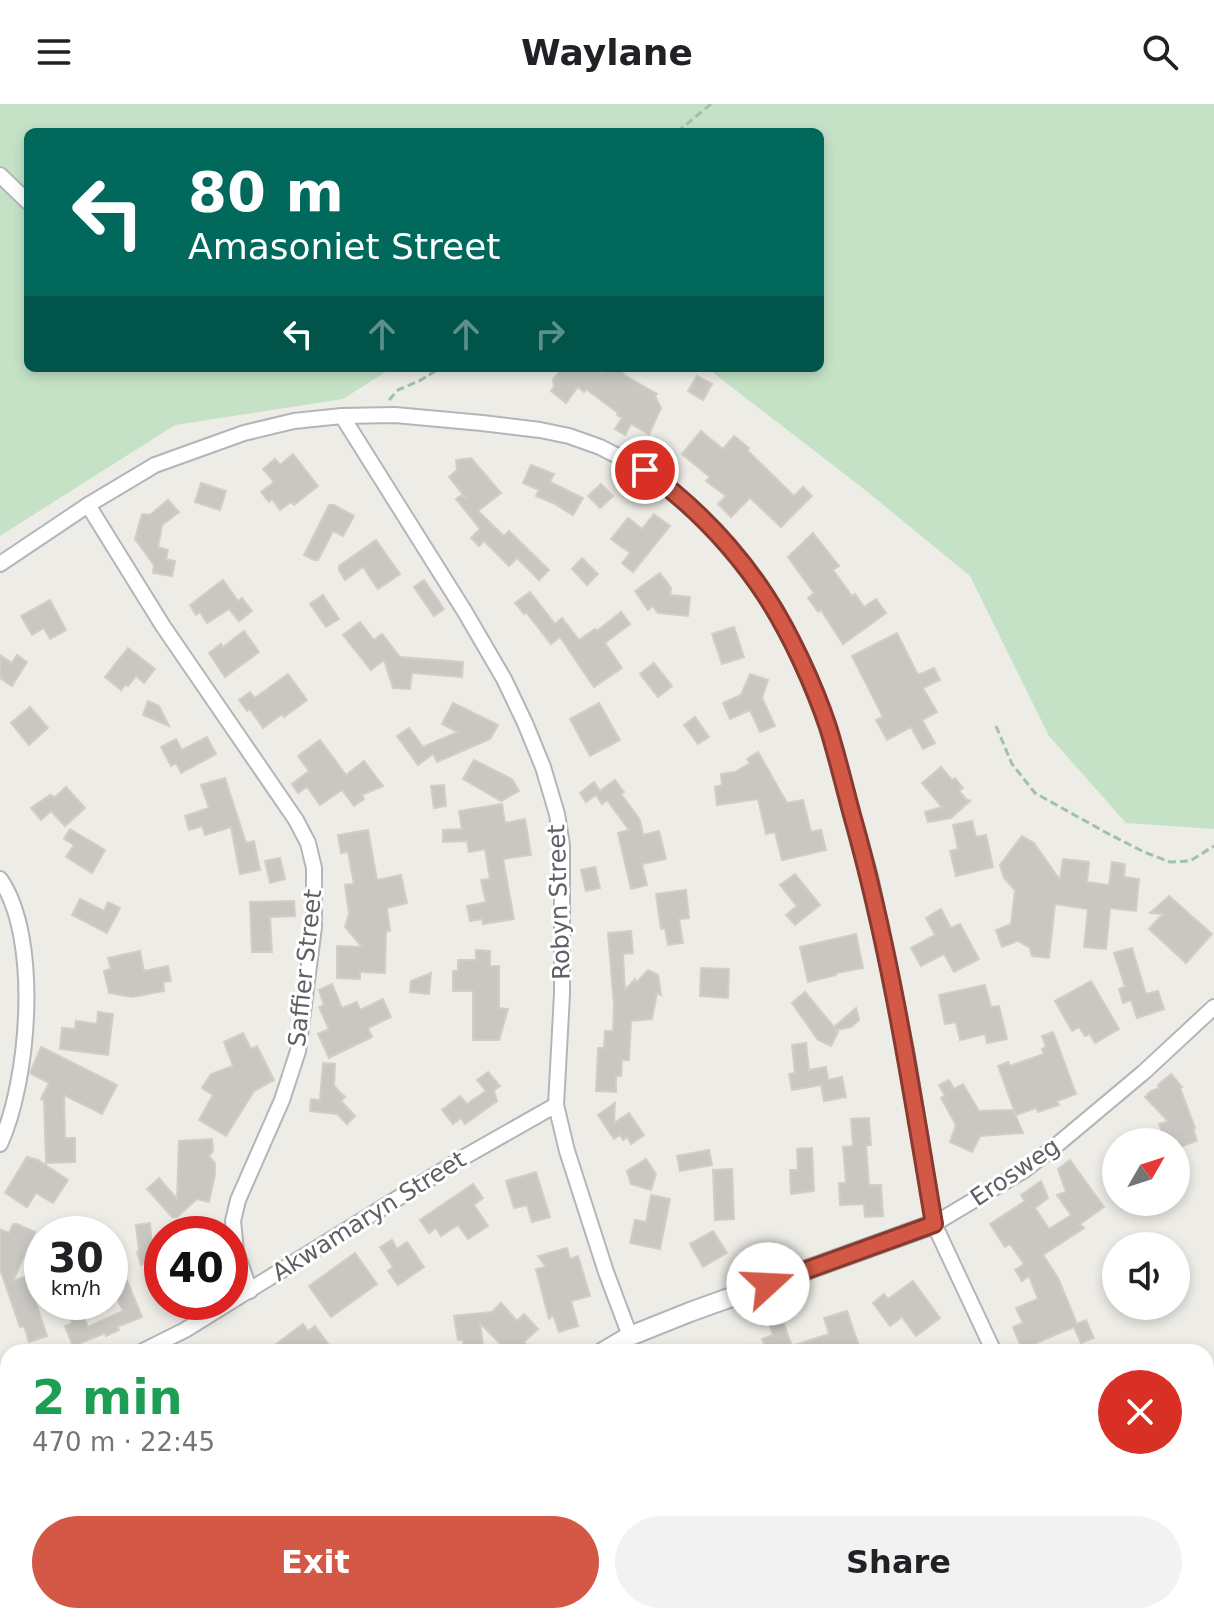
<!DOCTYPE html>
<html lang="en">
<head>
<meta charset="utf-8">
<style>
	:root { --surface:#fff; --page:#f2f2f2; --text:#202124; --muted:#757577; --accent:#d35946 }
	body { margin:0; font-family:"DejaVu Sans",sans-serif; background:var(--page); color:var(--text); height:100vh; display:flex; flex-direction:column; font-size:30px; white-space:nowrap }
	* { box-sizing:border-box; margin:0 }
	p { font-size:26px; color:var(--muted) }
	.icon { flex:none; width:44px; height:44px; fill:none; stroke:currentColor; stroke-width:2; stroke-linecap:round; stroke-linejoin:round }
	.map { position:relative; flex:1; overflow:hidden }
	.details { position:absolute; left:0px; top:1240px; width:1214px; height:280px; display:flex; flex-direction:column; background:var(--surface); border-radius:24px 24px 0 0; box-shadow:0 4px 12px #0003 }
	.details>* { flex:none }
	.hud { position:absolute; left:24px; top:24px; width:800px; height:244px; border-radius:12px; box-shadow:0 4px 12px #0003; background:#00695c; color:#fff; overflow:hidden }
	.needle { width:52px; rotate:51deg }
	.controls { position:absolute; left:1102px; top:1024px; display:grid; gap:16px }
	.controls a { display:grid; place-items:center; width:88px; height:88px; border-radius:50%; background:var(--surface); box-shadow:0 4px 12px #0003; font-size:40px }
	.speed { position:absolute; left:24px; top:1112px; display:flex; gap:16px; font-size:40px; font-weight:700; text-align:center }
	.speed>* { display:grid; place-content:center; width:104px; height:104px; border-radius:50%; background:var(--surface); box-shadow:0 4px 12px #0003; line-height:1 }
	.speed small { font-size:20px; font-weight:400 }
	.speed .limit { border:12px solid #d22; background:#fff; color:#111 }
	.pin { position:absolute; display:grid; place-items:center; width:68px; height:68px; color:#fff; margin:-34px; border:4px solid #fff; border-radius:50%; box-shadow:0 2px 8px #0007 }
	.me { position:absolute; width:88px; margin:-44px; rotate:70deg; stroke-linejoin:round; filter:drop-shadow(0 0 6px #0008) }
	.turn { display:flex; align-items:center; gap:28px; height:168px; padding:0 32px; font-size:36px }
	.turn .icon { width:104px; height:104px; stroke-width:2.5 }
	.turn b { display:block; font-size:56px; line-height:68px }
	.lanes { display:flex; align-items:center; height:76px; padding:0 32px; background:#0003; justify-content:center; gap:40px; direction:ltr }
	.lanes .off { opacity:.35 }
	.round { display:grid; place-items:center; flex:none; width:84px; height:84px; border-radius:42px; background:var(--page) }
	.head { display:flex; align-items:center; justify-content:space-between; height:136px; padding:0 32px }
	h1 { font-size:48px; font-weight:600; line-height:60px; color:#1e9e55 }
	.button { display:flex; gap:16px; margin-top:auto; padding:16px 32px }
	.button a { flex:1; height:92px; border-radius:48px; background:var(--accent); color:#fff; font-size:32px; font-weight:600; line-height:92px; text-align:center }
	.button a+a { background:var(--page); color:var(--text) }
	header { display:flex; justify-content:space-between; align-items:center; height:104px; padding:0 32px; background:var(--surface); font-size:36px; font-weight:600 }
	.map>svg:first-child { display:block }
</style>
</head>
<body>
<header><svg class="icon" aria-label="menu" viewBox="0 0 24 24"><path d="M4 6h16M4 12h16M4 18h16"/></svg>Waylane<svg class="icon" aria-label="search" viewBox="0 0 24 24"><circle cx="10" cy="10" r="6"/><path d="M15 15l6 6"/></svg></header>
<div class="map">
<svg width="1214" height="1520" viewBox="0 0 1214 1520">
	<rect width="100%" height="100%" fill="#eeece6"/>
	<path fill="#c5e2c7" d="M 0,0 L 1214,0 L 1214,725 L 1126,719 L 1049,632 L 970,472 L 864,385 L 707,264 L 820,264 L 820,28 L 28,28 L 28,264 L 392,264 L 343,295 L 175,321 L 0,432 Z"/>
	<g fill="#c9c7c2" stroke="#d2cec5" stroke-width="2">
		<path d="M 563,264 L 584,264 L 591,269 L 595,264 L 602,270 L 607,264 L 617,264 L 626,272 L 657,290 L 655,292 L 661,304 L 649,330 L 631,320 L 625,331 L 615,325 L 622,314 L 617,311 L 618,309 L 586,285 L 584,288 L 578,283 L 566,299 L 551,287 L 554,283 L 553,275 Z"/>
		<path d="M 697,272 L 712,280 L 703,296 L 688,287 Z"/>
		<path d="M 701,327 L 723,345 L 734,332 L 749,344 L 747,346 L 794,392 L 803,383 L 812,392 L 781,423 L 750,394 L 731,413 L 718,400 L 726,392 L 706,377 L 710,373 L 682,350 Z"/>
		<path d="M 293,350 L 318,382 L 294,401 L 291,398 L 280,406 L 272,395 L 269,398 L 261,388 L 274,378 L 263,365 L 275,355 L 280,361 Z"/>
		<path d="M 471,354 L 501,389 L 478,407 L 504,432 L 509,427 L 549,466 L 539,476 L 517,454 L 509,462 L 484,437 L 479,442 L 471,434 L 480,425 L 456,395 L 462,391 L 467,396 L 449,373 L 457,366 L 456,356 Z"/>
		<path d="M 531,361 L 554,370 L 550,378 L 583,394 L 573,411 L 553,399 L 536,392 L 539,386 L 523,379 Z"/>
		<path d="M 201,379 L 226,387 L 220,406 L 195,398 Z"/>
		<path d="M 601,380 L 613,392 L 600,404 L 588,392 Z"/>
		<path d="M 168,396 L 179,408 L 162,421 L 158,443 L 168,446 L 166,455 L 175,457 L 172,472 L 153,469 L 154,461 L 135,435 L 142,410 L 150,411 Z"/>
		<path d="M 329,401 L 334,401 L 354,412 L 343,432 L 333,427 L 318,456 L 314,456 L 304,451 Z"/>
		<path d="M 654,410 L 670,422 L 633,468 L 622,459 L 630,449 L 611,435 L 628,414 L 642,425 Z"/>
		<path d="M 813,429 L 839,462 L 833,466 L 852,492 L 855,490 L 864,503 L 876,495 L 886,509 L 843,540 L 821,506 L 818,508 L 808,494 L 814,489 L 788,453 Z"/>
		<path d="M 376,436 L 400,470 L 378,485 L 363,463 L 345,476 L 339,466 L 339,462 Z"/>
		<path d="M 582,454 L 598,470 L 587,481 L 572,465 Z"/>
		<path d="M 660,469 L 671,484 L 670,491 L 690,493 L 688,512 L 658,509 L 653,502 L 648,506 L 635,487 Z"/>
		<path d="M 223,476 L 238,497 L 242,494 L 252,507 L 239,517 L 229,505 L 207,519 L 200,508 L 196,511 L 190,501 Z"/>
		<path d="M 424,476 L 444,505 L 434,512 L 414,483 Z"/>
		<path d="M 530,488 L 555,520 L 562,514 L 579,536 L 595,525 L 597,527 L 621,508 L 630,520 L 605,539 L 622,564 L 594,583 L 560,533 L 551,540 L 526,508 L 524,510 L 515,499 Z"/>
		<path d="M 323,491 L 339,515 L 326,523 L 310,500 Z"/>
		<path d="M 50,496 L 66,526 L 50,535 L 44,524 L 32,531 L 21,512 Z"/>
		<path d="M 360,518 L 374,536 L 382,530 L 400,553 L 463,558 L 462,573 L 412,569 L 410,585 L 393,584 L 384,556 L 371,566 L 343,531 Z"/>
		<path d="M 734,523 L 744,553 L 722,560 L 712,530 Z"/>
		<path d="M 244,527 L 259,548 L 225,573 L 209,549 L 221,540 L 223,543 Z"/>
		<path d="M 897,529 L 918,571 L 934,564 L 940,576 L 923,584 L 937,608 L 922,616 L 935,639 L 923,645 L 911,623 L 887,636 L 876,616 L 883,613 L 852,552 Z"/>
		<path d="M 128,544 L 155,565 L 144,579 L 136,572 L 128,582 L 126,580 L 121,586 L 105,573 Z"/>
		<path d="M 0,551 L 12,559 L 17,551 L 27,558 L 12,582 L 0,574 Z"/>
		<path d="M 654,559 L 672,582 L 658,593 L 640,570 Z"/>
		<path d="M 288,570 L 307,596 L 284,613 L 282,610 L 263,624 L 250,605 L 247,607 L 239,596 L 250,588 L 255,594 Z"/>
		<path d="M 750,570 L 768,576 L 762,594 L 775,622 L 760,628 L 750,606 L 730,615 L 723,599 L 741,591 Z"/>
		<path d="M 148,597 L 159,602 L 169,622 L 143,611 Z"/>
		<path d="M 453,599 L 498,621 L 490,635 L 437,658 L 433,650 L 418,661 L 397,632 L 409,624 L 423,643 L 458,628 L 442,620 Z"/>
		<path d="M 599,599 L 620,636 L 590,652 L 570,615 Z"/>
		<path d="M 30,603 L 48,624 L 29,641 L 11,619 Z"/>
		<path d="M 695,613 L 709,633 L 698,640 L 684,621 Z"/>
		<path d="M 207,633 L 216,650 L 181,669 L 176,659 L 171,662 L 161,643 L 176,635 L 182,646 Z"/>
		<path d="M 320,636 L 346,671 L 364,657 L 383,682 L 362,691 L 364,695 L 354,702 L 342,686 L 320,701 L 307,683 L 298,689 L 292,680 L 309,667 L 298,652 Z"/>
		<path d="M 758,648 L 787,699 L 803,696 L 811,728 L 821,726 L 826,746 L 782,756 L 775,728 L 766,730 L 758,695 L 717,701 L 715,683 L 722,681 L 721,670 L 735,668 L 750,659 L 747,655 Z"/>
		<path d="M 474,656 L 512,675 L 519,687 L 501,697 L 463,675 Z"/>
		<path d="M 941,663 L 952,676 L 955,674 L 963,684 L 959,687 L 968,697 L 971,696 L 951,714 L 928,718 L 925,708 L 942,703 L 922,679 Z"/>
		<path d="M 225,674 L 246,739 L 254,737 L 260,766 L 240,770 L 231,723 L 205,731 L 202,722 L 189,726 L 185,712 L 209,704 L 201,681 Z"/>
		<path d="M 615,676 L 624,688 L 621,690 L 640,716 L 643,731 L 659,727 L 666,755 L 642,760 L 647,781 L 631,785 L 618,729 L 629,726 L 607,696 L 602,700 L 596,691 L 586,698 L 580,689 L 594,678 L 600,687 Z"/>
		<path d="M 444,681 L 446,702 L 434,704 L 431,682 Z"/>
		<path d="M 66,683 L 85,704 L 65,722 L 51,707 L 41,716 L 31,704 L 50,691 L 55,693 Z"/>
		<path d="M 502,700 L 505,719 L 525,715 L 531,751 L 503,755 L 514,815 L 483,820 L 482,815 L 470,817 L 467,802 L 486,798 L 481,776 L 490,775 L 485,745 L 469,748 L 467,737 L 443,738 L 443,726 L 462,725 L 459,707 Z"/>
		<path d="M 972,717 L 976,733 L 986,731 L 993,763 L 956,772 L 950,747 L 958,745 L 953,721 Z"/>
		<path d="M 70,725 L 105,746 L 92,769 L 66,753 L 74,741 L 64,735 Z"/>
		<path d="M 368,726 L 377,776 L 401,771 L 407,799 L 387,804 L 390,827 L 386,827 L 385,869 L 360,868 L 360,875 L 337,874 L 337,842 L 362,843 L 345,823 L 349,810 L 345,781 L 354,780 L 348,748 L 341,749 L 338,731 Z"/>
		<path d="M 1022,732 L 1034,739 L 1060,776 L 1063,755 L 1089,758 L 1087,778 L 1109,781 L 1112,758 L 1125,760 L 1124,773 L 1139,775 L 1136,807 L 1110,804 L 1106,845 L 1084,843 L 1088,805 L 1055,800 L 1049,854 L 1032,852 L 1030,844 L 1018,837 L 1002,843 L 996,826 L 1011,820 L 1015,786 L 1004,774 L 1000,761 Z"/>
		<path d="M 280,754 L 285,775 L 270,779 L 265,757 Z"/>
		<path d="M 595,763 L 600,784 L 586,787 L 581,766 Z"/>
		<path d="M 795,770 L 820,801 L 795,821 L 786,811 L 797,802 L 780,781 Z"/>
		<path d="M 686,786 L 689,814 L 679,815 L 683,839 L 668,841 L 665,824 L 661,825 L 656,790 Z"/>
		<path d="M 1169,792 L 1212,830 L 1186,859 L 1149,825 L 1163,810 L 1150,809 Z"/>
		<path d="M 80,795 L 104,807 L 108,798 L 120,804 L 107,829 L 72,811 Z"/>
		<path d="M 294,797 L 295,812 L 270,813 L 272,848 L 252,848 L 250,798 Z"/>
		<path d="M 941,805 L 951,824 L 960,820 L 979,855 L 954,868 L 944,850 L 921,862 L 911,844 L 935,831 L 926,814 Z"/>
		<path d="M 631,827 L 633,849 L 623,850 L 625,886 L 635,875 L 636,879 L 648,866 L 658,871 L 661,891 L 657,889 L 652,915 L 631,917 L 629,956 L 622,956 L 621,972 L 616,972 L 616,988 L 596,987 L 598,944 L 604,944 L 605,927 L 613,927 L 614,902 L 608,829 Z"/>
		<path d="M 856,830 L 863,864 L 836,869 L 836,871 L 808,878 L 800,843 Z"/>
		<path d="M 1132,844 L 1146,890 L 1158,887 L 1164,905 L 1137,914 L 1131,896 L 1123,899 L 1119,885 L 1125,883 L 1114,849 Z"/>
		<path d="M 476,846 L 490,847 L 490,862 L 499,862 L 499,904 L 508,905 L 499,936 L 473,936 L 473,887 L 453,887 L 453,867 L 458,867 L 458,856 L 476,856 Z"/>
		<path d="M 140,847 L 144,867 L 168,862 L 171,877 L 163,878 L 164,887 L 132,893 L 109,889 L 104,867 L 111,865 L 108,854 Z"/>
		<path d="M 701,864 L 729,865 L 728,894 L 700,892 Z"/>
		<path d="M 431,869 L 429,890 L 410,888 L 411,877 Z"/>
		<path d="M 1091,877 L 1119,925 L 1095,939 L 1090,930 L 1085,932 L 1079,923 L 1072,927 L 1055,897 Z"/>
		<path d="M 332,880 L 342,904 L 357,898 L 360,906 L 383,895 L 391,913 L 368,924 L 372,933 L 329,954 L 318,930 L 329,925 L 319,903 L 324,901 L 319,886 Z"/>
		<path d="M 985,881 L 991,903 L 999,902 L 1007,935 L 987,939 L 985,930 L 960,936 L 956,918 L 945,920 L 939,891 Z"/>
		<path d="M 805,888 L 834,923 L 856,904 L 859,916 L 851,923 L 836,926 L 838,928 L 831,942 L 818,936 L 792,899 Z"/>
		<path d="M 98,908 L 113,910 L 108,951 L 60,945 L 62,924 L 75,925 L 76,917 L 97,920 Z"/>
		<path d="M 1053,928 L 1076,990 L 1057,997 L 1059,1001 L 1038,1008 L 1036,1004 L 1016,1011 L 998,962 L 1008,958 L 1010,962 L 1044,950 L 1042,945 L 1046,943 L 1042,932 Z"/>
		<path d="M 243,929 L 251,945 L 257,942 L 274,976 L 254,987 L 226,1032 L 199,1016 L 213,991 L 202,984 L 211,970 L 233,962 L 224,938 Z"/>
		<path d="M 806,939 L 809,966 L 826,963 L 828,976 L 842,973 L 846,993 L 824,997 L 821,981 L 792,986 L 789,970 L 795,969 L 792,941 Z"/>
		<path d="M 41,943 L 117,981 L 102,1010 L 64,991 L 65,1034 L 75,1034 L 75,1058 L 46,1059 L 44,996 L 41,995 L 49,979 L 30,969 Z"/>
		<path d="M 323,959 L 335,960 L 334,982 L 345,993 L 341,997 L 355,1012 L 347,1020 L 337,1010 L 310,1007 L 311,995 L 320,996 Z"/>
		<path d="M 488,968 L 500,982 L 494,986 L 497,997 L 465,1020 L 461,1014 L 453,1020 L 442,1006 L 460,992 L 467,1000 L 486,987 L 477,976 Z"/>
		<path d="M 1171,970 L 1182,983 L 1180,984 L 1195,1024 L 1193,1025 L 1197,1037 L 1180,1043 L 1177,1035 L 1166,1038 L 1159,1020 L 1168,1017 L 1145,993 L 1151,987 L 1159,984 L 1158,981 Z"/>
		<path d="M 949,976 L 954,985 L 963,980 L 979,1007 L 1013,1006 L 1023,1029 L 980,1032 L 972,1048 L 950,1038 L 956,1021 L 941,994 L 945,992 L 939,981 Z"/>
		<path d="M 615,999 L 614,1019 L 629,1009 L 644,1031 L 631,1040 L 627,1033 L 623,1036 L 620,1031 L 614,1035 L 598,1011 Z"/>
		<path d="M 869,1014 L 871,1041 L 866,1041 L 869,1081 L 881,1081 L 883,1112 L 865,1113 L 864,1100 L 840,1101 L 839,1079 L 846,1079 L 843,1043 L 853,1042 L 851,1015 Z"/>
		<path d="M 212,1035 L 213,1047 L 209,1052 L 215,1059 L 215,1070 L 209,1098 L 197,1095 L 177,1113 L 172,1113 L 147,1085 L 159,1074 L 177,1095 L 179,1037 Z"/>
		<path d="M 812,1044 L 814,1087 L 791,1090 L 790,1066 L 798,1066 L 797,1045 Z"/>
		<path d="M 709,1046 L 712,1061 L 680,1067 L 677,1052 Z"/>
		<path d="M 27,1053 L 38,1056 L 68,1076 L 53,1099 L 36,1089 L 27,1103 L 5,1089 Z"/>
		<path d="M 646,1055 L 656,1070 L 651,1086 L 631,1080 L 627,1067 Z"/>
		<path d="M 1070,1056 L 1104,1103 L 1080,1120 L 1084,1124 L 1043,1151 L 1058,1174 L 1077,1220 L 1086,1216 L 1094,1234 L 1081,1239 L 1074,1223 L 1022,1245 L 1013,1223 L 1023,1219 L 1016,1204 L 1038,1195 L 1029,1172 L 1022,1177 L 1015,1166 L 1024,1160 L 1010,1140 L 1005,1143 L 990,1120 L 1025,1097 L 1021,1091 L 1041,1077 L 1048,1094 L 1035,1104 L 1049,1125 L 1071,1111 L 1057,1091 L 1066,1088 L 1058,1065 Z"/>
		<path d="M 732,1065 L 734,1115 L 715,1116 L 713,1066 Z"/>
		<path d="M 536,1068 L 550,1113 L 532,1118 L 527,1101 L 514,1104 L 506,1077 Z"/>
		<path d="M 473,1080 L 483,1094 L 474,1101 L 488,1122 L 468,1135 L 458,1121 L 441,1132 L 436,1124 L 429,1129 L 420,1116 Z"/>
		<path d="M 651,1091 L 670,1095 L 660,1145 L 630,1139 L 635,1116 L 646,1118 Z"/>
		<path d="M 150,1119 L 152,1142 L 162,1139 L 162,1150 L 141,1161 L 137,1148 L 139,1147 L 136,1121 Z"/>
		<path d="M 13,1120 L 17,1120 L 35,1128 L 13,1177 L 27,1172 L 47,1232 L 29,1238 L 24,1222 L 20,1223 L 0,1165 L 0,1125 L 9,1129 Z"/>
		<path d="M 713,1127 L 727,1149 L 703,1163 L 690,1140 Z"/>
		<path d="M 392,1136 L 397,1145 L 407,1138 L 424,1163 L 398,1181 L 388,1167 L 393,1163 L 380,1143 Z"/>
		<path d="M 567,1144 L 570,1155 L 578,1152 L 590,1192 L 571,1197 L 578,1222 L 559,1228 L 553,1211 L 549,1215 L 536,1165 L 546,1163 L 538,1152 Z"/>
		<path d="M 355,1149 L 377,1180 L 331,1213 L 309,1182 Z"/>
		<path d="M 125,1172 L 142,1213 L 117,1223 L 119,1226 L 106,1232 L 105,1229 L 73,1242 L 65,1222 L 72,1219 L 66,1204 L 78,1199 L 88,1223 L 123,1207 L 110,1179 Z"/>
		<path d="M 913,1177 L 940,1214 L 916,1232 L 902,1213 L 890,1222 L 873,1199 L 884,1190 L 888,1195 Z"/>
		<path d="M 501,1199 L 517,1217 L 524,1210 L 538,1225 L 524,1238 L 534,1248 L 508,1248 L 480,1219 L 484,1248 L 464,1248 L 463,1236 L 458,1236 L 454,1212 L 492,1208 Z"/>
		<path d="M 847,1207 L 861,1248 L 834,1248 L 832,1244 L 819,1248 L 767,1248 L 762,1235 L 773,1231 L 769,1219 L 782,1215 L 792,1242 L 829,1230 L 824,1214 Z"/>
		<path d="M 303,1220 L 308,1227 L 315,1222 L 334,1248 L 280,1248 L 275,1241 Z"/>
	</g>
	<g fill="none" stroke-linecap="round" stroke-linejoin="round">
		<defs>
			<g id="minor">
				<path d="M 0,71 L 28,98"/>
				<path d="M 342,312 L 465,508 L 504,575 L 525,619 L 543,663 L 557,710 L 562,742 L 562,890 L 556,1001 L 567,1047 L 606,1168 L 630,1232"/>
				<path d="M 88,401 L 163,522 L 296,716 L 308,739 L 314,764 L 314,823 L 298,947 L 282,996 L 238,1096 L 233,1117 L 236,1147 L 250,1187"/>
				<path d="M 0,460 L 88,401 L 155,361 L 244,329 L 294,317 L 342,312 L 395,311 L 482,319 L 540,326 L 569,332 L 600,343 L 645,366 L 665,380 L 693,404 L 721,435 L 746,463 L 767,494 L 800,554 L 827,621 L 870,772 L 907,951 L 934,1120 L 994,1248"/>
				<path d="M 0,775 C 41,834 29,977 0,1040"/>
				<path d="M 934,1120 L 1026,1065 L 1058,1040 L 1144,968 L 1214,903"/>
				<path d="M 141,1248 L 185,1226 L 466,1052 L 556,1001"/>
				<path d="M 0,1297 L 8,1295"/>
			</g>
			<g id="tertiary">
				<path d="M 603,1248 L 630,1232 L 690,1208 L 934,1120"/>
				<path d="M 225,1520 L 246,1512"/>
			</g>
		</defs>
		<use href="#minor" stroke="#b3b5b9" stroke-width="18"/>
		<use href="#tertiary" stroke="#b3b5b9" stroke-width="22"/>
		<g stroke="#9fc2ab" stroke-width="3" stroke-dasharray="8 4" stroke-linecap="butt">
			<path d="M 677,28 L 711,0"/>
			<path d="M 389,296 L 398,286 L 421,276 L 440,264"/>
			<path d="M 996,622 L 1012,660 L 1035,689 L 1105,728 L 1144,748 L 1170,758 L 1190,757 L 1214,742"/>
		</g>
		<use href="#minor" stroke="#fff" stroke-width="14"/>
		<use href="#tertiary" stroke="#fff" stroke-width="18"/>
	</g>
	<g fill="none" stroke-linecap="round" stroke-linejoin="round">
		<defs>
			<path id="route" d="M 645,366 C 692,400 734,443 766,492 C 790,529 814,581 828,623 C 837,652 844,681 852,711 C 890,845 911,982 934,1120 L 768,1180"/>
		</defs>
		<use href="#route" stroke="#893a2e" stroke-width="20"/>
		<use href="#route" stroke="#d35946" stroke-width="14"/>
	</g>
	<g text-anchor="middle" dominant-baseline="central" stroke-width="6" stroke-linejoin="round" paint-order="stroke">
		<g font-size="24" fill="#5d6064" stroke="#fff">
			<text transform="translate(559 798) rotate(-92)">Robyn Street</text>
			<text transform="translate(305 864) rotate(-84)">Saffier Street</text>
			<text transform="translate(1015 1068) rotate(-34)">Erosweg</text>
			<text transform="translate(369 1112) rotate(-32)">Akwamaryn Street</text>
		</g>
	</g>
</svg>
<div class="controls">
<a><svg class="needle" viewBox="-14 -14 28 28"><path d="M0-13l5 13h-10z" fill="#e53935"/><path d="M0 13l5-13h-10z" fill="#757577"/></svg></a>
<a><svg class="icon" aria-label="sound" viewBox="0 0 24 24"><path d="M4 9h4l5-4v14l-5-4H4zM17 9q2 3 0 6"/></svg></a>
</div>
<div class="speed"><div>30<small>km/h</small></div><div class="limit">40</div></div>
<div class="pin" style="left:645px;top:366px;background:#d93025"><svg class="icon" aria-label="arrive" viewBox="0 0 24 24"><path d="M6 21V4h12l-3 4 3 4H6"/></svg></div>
<svg class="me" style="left:768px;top:1180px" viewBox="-20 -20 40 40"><circle r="19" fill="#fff"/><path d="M0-13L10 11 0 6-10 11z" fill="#d35946"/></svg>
<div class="hud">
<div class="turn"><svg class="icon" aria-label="left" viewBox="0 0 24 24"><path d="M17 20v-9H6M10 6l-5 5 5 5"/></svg><div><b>80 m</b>Amasoniet Street</div></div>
<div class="lanes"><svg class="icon" aria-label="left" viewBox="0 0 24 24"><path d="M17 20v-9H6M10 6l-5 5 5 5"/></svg><svg class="icon off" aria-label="ahead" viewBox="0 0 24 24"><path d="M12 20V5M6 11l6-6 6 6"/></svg><svg class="icon off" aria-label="ahead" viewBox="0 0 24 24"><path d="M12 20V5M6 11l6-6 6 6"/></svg><svg class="icon off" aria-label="right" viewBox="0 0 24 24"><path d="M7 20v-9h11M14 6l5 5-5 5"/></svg></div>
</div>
<section class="details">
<div class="head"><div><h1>2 min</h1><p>470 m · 22:45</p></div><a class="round" style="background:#d93025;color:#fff"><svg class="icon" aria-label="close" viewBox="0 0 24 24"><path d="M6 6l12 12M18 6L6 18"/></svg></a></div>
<div class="button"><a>Exit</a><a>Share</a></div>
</section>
</div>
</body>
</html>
